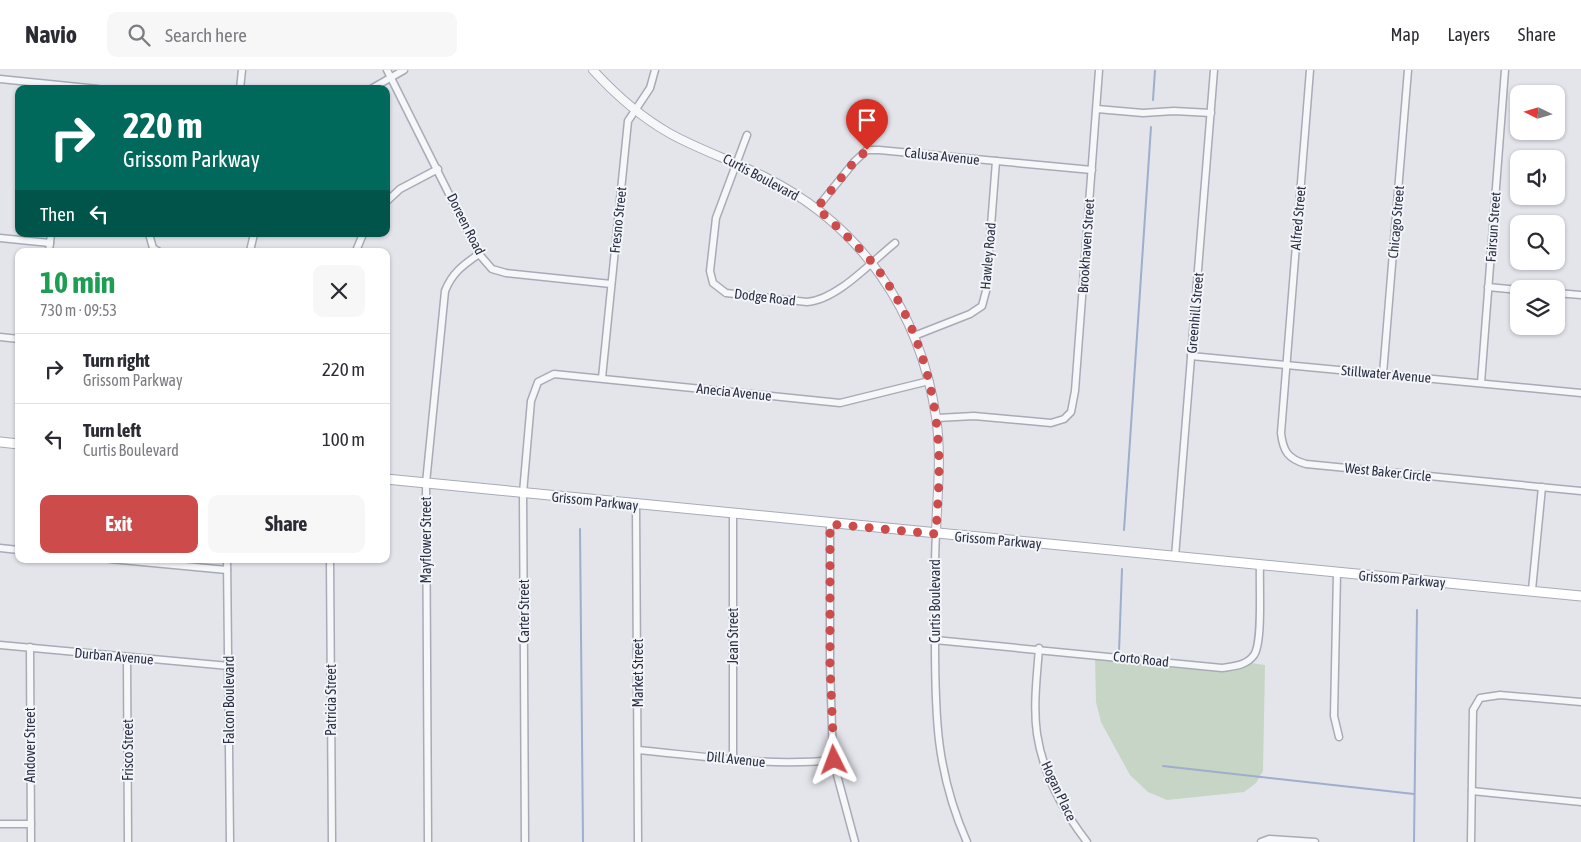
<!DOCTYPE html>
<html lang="en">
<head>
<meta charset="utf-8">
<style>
	:root { --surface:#fff; --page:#f7f7f7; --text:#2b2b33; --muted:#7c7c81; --line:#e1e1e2; --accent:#cd4b4b }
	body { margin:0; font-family:"Asap Condensed",sans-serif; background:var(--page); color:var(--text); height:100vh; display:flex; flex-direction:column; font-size:19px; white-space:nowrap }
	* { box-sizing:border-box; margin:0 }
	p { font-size:16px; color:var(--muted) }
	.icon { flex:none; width:28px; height:28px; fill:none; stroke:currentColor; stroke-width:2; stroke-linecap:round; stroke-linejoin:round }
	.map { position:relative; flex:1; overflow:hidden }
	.drawer { position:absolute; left:15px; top:178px; width:375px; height:315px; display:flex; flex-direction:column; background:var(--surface); border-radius:10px; box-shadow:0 1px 4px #0004 }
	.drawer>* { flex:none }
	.banner { position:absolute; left:15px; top:15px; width:375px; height:152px; border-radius:10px; box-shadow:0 1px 4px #0004; background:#00695c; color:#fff; overflow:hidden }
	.needle { width:32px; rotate:275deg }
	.controls { position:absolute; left:1510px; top:15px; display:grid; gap:10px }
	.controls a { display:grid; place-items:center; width:55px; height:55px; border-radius:10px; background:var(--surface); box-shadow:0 1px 4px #0004; font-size:25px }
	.pin { position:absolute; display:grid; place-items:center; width:42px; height:42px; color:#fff; margin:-51px -21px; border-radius:50% 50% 50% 0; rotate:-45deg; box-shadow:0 0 5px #0007 }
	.pin .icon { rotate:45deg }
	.me { position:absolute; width:55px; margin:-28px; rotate:357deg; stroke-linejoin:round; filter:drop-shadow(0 0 4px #0008) }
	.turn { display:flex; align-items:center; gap:18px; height:105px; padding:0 25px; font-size:22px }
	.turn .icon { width:65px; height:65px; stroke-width:2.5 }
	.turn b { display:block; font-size:35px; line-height:42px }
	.then { display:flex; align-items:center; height:48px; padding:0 25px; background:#0003; gap:10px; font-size:19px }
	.round { display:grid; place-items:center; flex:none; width:52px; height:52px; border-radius:10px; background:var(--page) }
	.head { display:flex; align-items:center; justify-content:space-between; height:85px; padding:0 25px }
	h1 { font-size:30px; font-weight:700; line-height:38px; color:#1e9e55 }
	.action { display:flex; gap:10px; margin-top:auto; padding:10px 25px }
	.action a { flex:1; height:58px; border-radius:10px; background:var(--accent); color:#fff; font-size:20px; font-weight:700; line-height:58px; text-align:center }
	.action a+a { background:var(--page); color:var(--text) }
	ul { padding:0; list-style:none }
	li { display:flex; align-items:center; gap:15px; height:70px; padding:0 25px; border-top:1px solid var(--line) }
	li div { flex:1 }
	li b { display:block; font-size:19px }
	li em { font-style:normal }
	header { display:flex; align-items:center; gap:30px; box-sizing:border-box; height:70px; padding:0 25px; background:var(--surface); border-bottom:1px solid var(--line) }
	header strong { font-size:24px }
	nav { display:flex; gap:28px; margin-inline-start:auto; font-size:18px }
	.search { width:350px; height:45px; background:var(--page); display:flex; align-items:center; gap:12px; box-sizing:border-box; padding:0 18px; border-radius:10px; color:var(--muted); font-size:19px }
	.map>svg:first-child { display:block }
</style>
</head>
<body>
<header>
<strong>Navio</strong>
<div class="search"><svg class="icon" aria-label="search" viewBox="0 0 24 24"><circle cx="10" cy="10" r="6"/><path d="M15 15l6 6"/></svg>Search here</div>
<nav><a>Map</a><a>Layers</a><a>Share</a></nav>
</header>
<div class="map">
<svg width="1581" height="772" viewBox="0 0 1581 772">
	<rect width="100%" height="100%" fill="#e3e5eb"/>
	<path fill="#c6d5c5" d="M 1095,588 C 1124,591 1231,610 1250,593 L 1265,595 L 1263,701 L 1256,713 L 1244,722 L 1167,730 L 1148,722 L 1130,705 L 1101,652 L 1096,632 Z"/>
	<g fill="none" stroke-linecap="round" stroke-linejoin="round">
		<g stroke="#9faeca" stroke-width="2">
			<path d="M 1153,30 L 1155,0"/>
			<path d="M 580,459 L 583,772"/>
			<path d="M 1124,460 L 1151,57"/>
			<path d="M 1119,582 L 1122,499"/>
			<path d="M 1163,696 L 1414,724"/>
			<path d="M 1414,772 L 1417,540"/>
		</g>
		<defs>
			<g id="minor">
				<path d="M 387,0 L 479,184 L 492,199 L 506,203 L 611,214"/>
				<path d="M 1310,0 L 1281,363 C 1283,381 1288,389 1306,394 L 1581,421"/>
				<path d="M 0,9 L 98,19"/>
				<path d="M 240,19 L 242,0"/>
				<path d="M 371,19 L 404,0"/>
				<path d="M 1097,39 L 1143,43 L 1174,41 L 1211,43"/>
				<path d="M 747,65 L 716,148 L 710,201 L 713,213 L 726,223 L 807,232 C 837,230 871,192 895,173"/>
				<path d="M 386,132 L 400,119 L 438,99"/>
				<path d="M 817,138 L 854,92 L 867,80 L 879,80 L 1092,100"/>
				<path d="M 149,164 L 153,178 L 158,181"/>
				<path d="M 0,168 L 50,173"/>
				<path d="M 49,181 L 51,164"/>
				<path d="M 250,181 L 254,164"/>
				<path d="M 356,181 L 363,164"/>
				<path d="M 1488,217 L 1519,220"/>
				<path d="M 1556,223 L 1581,225"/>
				<path d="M 914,266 L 970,244 L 982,236 L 986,221 L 996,91"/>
				<path d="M 0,267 L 19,269"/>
				<path d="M 1191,286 L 1581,323"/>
				<path d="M 1383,304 L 1408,0"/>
				<path d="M 602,308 L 628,51 L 650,18 L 655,0"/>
				<path d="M 1481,313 L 1505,0"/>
				<path d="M 937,348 L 974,346 L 1051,353 L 1064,349 L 1071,342 L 1075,321 L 1099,0"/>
				<path d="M 636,435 L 638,772"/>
				<path d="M 830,454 L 830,595 L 833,690 L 855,772"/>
				<path d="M 936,464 C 934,500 935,535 935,571 C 935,646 936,702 967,772"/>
				<path d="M 0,478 L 19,480"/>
				<path d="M 1175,487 L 1214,0"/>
				<path d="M 110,489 L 227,500"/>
				<path d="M 227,489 L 230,772"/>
				<path d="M 330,489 L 332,772"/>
				<path d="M 1337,503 L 1334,646 L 1339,667"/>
				<path d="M 1532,520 L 1542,417"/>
				<path d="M 935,570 L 1222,598 C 1234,596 1246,596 1254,585 C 1263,572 1259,514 1260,496"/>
				<path d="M 0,575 L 229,596"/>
				<path d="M 30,577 L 31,772"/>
				<path d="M 1039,578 C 1037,606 1033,636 1037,664 C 1043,703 1063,741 1087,772"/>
				<path d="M 127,588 L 128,772"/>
				<path d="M 638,680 C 703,686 769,697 833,690"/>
				<path d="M 733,688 L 733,445"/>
				<path d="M 1472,721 L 1581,732"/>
				<path d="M 0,754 L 31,754"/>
				<path d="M 428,772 L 426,413 L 445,221 C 452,203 463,195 479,184"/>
				<path d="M 525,772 L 523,423 L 531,331 L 538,312 L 554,304 L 840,333 L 929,311"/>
				<path d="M 1261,772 L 1269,769 L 1315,772"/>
				<path d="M 1471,772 L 1473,640 L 1480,628 L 1500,625 L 1581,632"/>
			</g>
			<path id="tertiary" d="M 593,0 C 614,23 641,47 669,63 C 699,80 734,91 765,107 C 861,155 920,241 936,347 C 942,386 937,425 936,464"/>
			<g id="secondary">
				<path d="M 0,372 L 19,374"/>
				<path d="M 386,409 L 1581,526"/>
			</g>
		</defs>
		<use href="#minor" stroke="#a8abb6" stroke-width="9"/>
		<use href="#tertiary" stroke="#a8abb6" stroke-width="10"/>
		<use href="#secondary" stroke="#a8abb6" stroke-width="11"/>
		<use href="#minor" stroke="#f6f7f9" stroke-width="6"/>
		<use href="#tertiary" stroke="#f6f7f9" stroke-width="8"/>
		<use href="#secondary" stroke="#fff" stroke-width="9"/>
	</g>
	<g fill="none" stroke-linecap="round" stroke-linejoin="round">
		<path stroke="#cd4b4b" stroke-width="9" stroke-dasharray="0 16.2" d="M 834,690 L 830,595 L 830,454 L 936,464 C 937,443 939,421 939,400 C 940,328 918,247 871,191 C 854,172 835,155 817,138 L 854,92 L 867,80"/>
	</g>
	<g text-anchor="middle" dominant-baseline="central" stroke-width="4" stroke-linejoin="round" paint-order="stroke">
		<g font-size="14" fill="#2b3044" stroke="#f3f5f8">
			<text transform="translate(942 86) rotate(6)">Calusa Avenue</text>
			<text transform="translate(761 107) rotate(28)">Curtis Boulevard</text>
			<text transform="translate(1298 148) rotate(-85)">Alfred Street</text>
			<text transform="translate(618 150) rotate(-84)">Fresno Street</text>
			<text transform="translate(1396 152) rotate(-85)">Chicago Street</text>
			<text transform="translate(466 154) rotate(63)">Doreen Road</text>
			<text transform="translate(1493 157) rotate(-86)">Fairsun Street</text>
			<text transform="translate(1086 176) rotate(-86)">Brookhaven Street</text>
			<text transform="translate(988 186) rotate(-85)">Hawley Road</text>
			<text transform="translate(765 227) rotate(7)">Dodge Road</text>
			<text transform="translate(1195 243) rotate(-85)">Greenhill Street</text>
			<text transform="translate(1386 304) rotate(5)">Stillwater Avenue</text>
			<text transform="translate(734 322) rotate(6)">Anecia Avenue</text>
			<text transform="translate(1388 402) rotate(6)">West Baker Circle</text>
			<text transform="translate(595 431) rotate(6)">Grissom Parkway</text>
			<text transform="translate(426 470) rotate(-90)">Mayflower Street</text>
			<text transform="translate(998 470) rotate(5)">Grissom Parkway</text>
			<text transform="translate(1402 509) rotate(5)">Grissom Parkway</text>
			<text transform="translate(935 531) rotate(-90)">Curtis Boulevard</text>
			<text transform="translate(524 541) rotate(-90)">Carter Street</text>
			<text transform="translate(733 566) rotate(-90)">Jean Street</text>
			<text transform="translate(114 586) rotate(5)">Durban Avenue</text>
			<text transform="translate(1141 589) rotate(6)">Corto Road</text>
			<text transform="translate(638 603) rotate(-90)">Market Street</text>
			<text transform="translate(229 630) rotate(-90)">Falcon Boulevard</text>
			<text transform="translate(331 630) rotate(-90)">Patricia Street</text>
			<text transform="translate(30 675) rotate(-90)">Andover Street</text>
			<text transform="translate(128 680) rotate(-90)">Frisco Street</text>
			<text transform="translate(736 689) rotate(6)">Dill Avenue</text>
			<text transform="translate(1059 721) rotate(65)">Hogan Place</text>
		</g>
	</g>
</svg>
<div class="controls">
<a><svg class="needle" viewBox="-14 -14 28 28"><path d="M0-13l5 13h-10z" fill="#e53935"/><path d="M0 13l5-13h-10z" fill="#7c7c81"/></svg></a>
<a><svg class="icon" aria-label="sound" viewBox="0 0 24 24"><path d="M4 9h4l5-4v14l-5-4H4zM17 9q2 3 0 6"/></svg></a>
<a><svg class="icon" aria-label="search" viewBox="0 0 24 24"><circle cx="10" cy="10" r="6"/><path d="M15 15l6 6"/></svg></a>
<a><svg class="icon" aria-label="layers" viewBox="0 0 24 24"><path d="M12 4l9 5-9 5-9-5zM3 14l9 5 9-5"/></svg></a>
</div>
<div class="pin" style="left:867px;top:80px;background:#d93025"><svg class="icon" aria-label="arrive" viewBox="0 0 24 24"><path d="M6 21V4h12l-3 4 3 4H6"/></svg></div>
<svg class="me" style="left:834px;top:690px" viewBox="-20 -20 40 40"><path d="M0-17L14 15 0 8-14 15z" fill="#cd4b4b" stroke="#fff" stroke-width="4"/></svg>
<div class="banner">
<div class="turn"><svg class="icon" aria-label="right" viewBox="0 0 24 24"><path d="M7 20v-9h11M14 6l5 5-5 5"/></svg><div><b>220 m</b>Grissom Parkway</div></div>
<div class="then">Then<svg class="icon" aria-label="left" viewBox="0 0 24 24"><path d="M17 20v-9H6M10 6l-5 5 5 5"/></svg></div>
</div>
<section class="drawer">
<div class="head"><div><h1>10 min</h1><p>730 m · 09:53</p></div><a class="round"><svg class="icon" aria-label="close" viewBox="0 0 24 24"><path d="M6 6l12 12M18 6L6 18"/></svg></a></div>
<ul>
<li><svg class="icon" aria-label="right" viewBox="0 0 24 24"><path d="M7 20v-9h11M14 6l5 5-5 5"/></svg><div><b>Turn right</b><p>Grissom Parkway</p></div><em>220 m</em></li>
<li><svg class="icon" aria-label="left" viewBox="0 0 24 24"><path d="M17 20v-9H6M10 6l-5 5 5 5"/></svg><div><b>Turn left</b><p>Curtis Boulevard</p></div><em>100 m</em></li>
</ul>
<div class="action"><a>Exit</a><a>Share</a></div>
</section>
</div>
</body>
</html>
